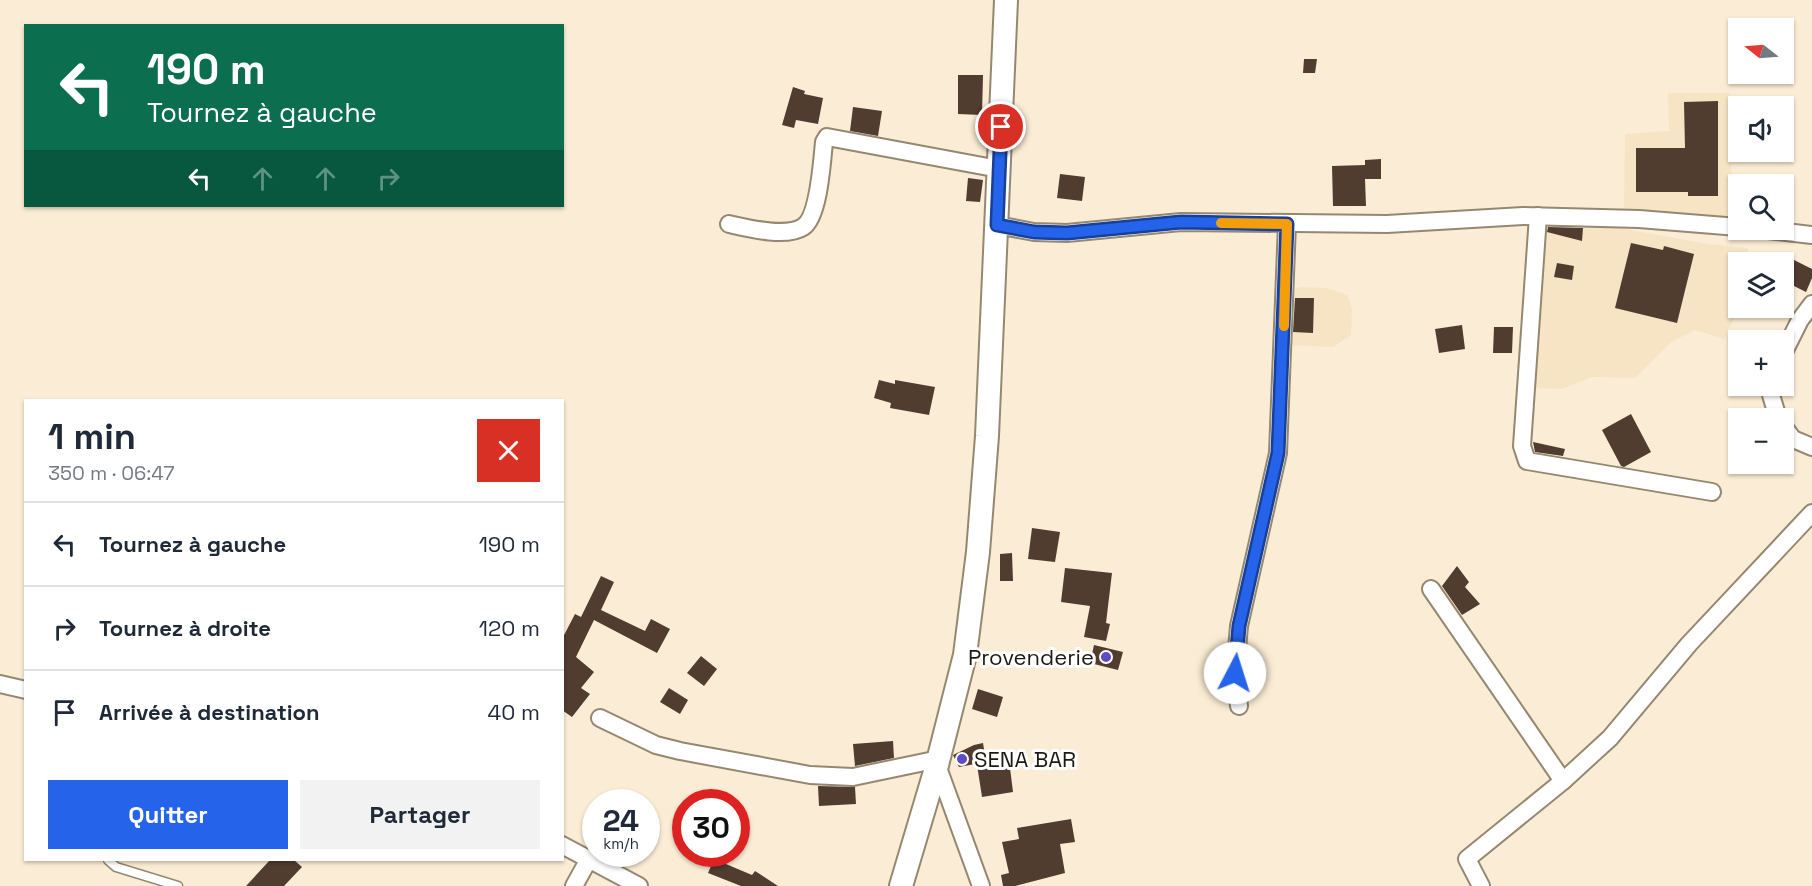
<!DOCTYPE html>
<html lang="fr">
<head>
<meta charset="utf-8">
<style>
	:root { --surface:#fff; --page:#f2f2f3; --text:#1f2937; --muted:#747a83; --line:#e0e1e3; --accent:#2563eb }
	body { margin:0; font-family:"Space Grotesk",sans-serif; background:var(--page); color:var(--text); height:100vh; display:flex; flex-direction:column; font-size:22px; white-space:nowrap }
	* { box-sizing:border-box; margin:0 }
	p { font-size:20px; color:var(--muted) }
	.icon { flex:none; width:33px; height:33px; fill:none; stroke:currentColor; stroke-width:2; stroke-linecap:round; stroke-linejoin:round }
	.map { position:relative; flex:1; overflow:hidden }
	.side { position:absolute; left:24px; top:399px; width:540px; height:462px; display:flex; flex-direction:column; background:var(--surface); border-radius:0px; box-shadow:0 2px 4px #0004 }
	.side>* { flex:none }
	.banner { position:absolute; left:24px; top:24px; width:540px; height:183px; border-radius:0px; box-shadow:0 2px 4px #0004; background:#0b6e4f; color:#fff; overflow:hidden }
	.needle { width:39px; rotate:287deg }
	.tools { position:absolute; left:1728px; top:18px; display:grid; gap:12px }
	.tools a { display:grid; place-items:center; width:66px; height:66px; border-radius:0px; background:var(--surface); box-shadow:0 2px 4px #0004; font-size:30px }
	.speed { position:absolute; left:582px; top:789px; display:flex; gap:12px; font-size:30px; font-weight:700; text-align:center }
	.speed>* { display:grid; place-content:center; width:78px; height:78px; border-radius:50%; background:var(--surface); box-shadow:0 2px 4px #0004; line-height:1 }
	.speed small { font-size:15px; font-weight:400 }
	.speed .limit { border:9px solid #d22; background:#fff; color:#111 }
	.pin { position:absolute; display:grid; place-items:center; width:51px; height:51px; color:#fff; margin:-26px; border:3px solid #fff; border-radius:50%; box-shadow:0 2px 6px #0007 }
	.me { position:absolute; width:66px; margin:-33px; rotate:5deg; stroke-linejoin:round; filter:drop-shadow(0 0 4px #0008) }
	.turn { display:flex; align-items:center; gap:21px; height:126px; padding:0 24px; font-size:27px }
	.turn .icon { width:78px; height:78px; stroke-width:2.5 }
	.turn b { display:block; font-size:42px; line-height:51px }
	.lanes { display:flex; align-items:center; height:57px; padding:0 24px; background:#0003; justify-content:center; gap:30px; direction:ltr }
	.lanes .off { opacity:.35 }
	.round { display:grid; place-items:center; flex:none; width:63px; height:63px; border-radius:0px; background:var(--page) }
	.overview { display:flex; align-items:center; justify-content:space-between; height:102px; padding:0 24px }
	h1 { font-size:36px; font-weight:800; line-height:45px }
	.button { display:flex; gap:12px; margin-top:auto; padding:12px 24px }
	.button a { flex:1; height:69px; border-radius:0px; background:var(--accent); color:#fff; font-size:24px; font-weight:800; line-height:69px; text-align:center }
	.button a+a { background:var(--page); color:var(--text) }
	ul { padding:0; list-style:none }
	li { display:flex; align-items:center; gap:18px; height:84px; padding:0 24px; border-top:2px solid var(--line) }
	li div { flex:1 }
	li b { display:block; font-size:22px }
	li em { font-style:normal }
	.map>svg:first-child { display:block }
</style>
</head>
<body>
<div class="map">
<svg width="1812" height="886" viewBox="0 0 1812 886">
	<rect width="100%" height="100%" fill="#fbedd5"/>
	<g fill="#f6e4c5">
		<path d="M 1668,93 L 1730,93 L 1732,217 L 1624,212 L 1625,134 L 1669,131 Z"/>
		<path d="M 1545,211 L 1568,219 L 1709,244 L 1748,248 L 1747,262 L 1738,262 L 1739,308 L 1724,339 L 1695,330 L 1671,342 L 1635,378 L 1592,377 L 1562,389 L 1531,388 Z"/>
		<path d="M 1300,287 L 1327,288 L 1348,295 L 1352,310 L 1351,335 L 1333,347 L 1290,345 L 1282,292 Z"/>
	</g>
	<g fill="#513c30">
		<path d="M 1304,59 L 1317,59 L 1315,73 L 1303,73 Z"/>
		<path d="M 958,75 L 983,75 L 982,115 L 958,114 Z"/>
		<path d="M 793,87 L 805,91 L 804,94 L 823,98 L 818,124 L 796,120 L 794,128 L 782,125 Z"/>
		<path d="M 1718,101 L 1718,196 L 1688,196 L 1688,192 L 1636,192 L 1636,148 L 1685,148 L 1684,102 Z"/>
		<path d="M 853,107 L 882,111 L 878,136 L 850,131 Z"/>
		<path d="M 1381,159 L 1381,179 L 1365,179 L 1366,206 L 1333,206 L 1332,166 L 1365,165 L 1365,160 Z"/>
		<path d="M 1060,174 L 1085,177 L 1082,201 L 1057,198 Z"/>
		<path d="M 968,178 L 983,180 L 980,202 L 966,201 Z"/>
		<path d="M 1548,227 L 1583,228 L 1582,241 L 1547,232 Z"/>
		<path d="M 1631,243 L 1663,250 L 1664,246 L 1694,254 L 1677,323 L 1615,308 Z"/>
		<path d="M 1794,260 L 1812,269 L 1812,278 L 1806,292 L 1784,281 Z"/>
		<path d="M 1557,263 L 1574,266 L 1572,280 L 1554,277 Z"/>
		<path d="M 1295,298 L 1314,298 L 1313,333 L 1293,332 Z"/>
		<path d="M 1462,325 L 1465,349 L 1439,353 L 1435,329 Z"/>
		<path d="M 1494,327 L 1513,327 L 1512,353 L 1493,353 Z"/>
		<path d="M 879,380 L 895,384 L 895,380 L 935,387 L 929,415 L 890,408 L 891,403 L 874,398 Z"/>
		<path d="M 1631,414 L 1651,452 L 1624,467 L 1621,466 L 1602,430 Z"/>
		<path d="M 1533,442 L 1565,449 L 1563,456 L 1535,452 Z"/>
		<path d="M 1032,528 L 1060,532 L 1055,562 L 1028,559 Z"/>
		<path d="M 1012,553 L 1013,581 L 1000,581 L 1000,554 Z"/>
		<path d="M 1457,566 L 1469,582 L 1465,587 L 1480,604 L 1462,615 L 1442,586 Z"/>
		<path d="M 1065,568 L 1112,573 L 1106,623 L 1110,624 L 1106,641 L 1084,637 L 1090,606 L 1061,602 Z"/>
		<path d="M 601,576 L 614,582 L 601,610 L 645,631 L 651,619 L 670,629 L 657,653 L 594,620 L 576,657 L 594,672 L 581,688 L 590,694 L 572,717 L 562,710 L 562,639 L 575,614 L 581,617 Z"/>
		<path d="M 1094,645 L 1123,652 L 1118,670 L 1090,663 Z"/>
		<path d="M 701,656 L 717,669 L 704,686 L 687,673 Z"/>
		<path d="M 669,688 L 688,700 L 680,714 L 660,702 Z"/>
		<path d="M 978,689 L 1003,697 L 997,717 L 972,709 Z"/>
		<path d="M 893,741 L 894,758 L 855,766 L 853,744 Z"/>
		<path d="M 983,743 L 986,762 L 959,767 L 953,755 L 974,745 Z"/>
		<path d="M 1009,760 L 1013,792 L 982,797 L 977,765 Z"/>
		<path d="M 818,786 L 855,787 L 856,804 L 819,806 Z"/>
		<path d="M 1071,819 L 1075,842 L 1060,844 L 1065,873 L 1015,886 L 1003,886 L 1001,875 L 1009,873 L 1002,842 L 1019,839 L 1017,828 Z"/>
		<path d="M 714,859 L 752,875 L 755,871 L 778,886 L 741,886 L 708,873 Z"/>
		<path d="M 270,860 L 294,860 L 302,867 L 284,886 L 246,886 Z"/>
	</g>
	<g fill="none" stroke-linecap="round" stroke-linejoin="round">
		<defs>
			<path id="lane" d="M 108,860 L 116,867 L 178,886"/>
			<g id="street">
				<path d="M 1538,216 L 1522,446 L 1527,461 L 1712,492"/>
				<path d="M 729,224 C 747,228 786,238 803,227 C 819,217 822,161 824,142 L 827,137 L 999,169"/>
				<path d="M 997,225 L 1034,232 L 1067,233 L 1181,222 L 1387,224 L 1523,216 L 1639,219 L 1738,227"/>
				<path d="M 1768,230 L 1812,235"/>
				<path d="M 1784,352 L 1800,320 L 1812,304"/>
				<path d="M 1773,386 L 1771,395 L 1778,418"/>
				<path d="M 1784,427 L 1793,439 L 1812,447"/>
				<path d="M 1431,589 L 1563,781"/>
				<path d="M 0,684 L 26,690"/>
				<path d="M 1239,706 L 1235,673 L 1239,626 L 1278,453 L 1287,224"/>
				<path d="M 600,718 L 656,745 L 680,751 L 810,775 L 853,777 L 939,759"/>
				<path d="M 937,765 L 981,886"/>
				<path d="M 562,845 L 639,886"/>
				<path d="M 574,886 L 589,859"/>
				<path d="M 1481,886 L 1467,859 L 1563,781 L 1610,738 L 1689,644 L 1812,513"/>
			</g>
			<path id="secondary" d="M 901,886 L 937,765 L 965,655 L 978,552 L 987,436 L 1006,0"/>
		</defs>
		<use href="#lane" stroke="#948871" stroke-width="11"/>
		<use href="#street" stroke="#948871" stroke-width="20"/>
		<use href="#secondary" stroke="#948871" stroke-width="26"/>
		<use href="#lane" stroke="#fff" stroke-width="8"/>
		<use href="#street" stroke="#fff" stroke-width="16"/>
		<use href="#secondary" stroke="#fff" stroke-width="22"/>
	</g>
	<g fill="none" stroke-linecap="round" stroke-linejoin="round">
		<defs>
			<path id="route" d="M 1001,127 L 997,225 L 1034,232 L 1067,233 L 1181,222 L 1287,224 L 1278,453 L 1239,626 L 1235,673"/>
		</defs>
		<use href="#route" stroke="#184099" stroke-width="15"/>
		<use href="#route" stroke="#2563eb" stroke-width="10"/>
		<path stroke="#f59e0b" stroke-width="10" d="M 1221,223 L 1287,224 L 1284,326"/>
	</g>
	<g fill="#5f4bc4" stroke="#fff" stroke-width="2">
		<circle cx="1106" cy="657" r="6"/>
		<circle cx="962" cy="759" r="6"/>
	</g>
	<g text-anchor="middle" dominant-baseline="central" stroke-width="6" stroke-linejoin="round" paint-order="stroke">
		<g font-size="22" fill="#1e1910" stroke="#fff" text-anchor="end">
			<text x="1094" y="657">Provenderie</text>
			<text x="974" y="759" text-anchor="start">SENA BAR</text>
		</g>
	</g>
</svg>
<div class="tools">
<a><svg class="needle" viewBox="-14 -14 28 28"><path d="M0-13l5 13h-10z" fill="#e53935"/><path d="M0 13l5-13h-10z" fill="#747a83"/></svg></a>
<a><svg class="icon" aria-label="sound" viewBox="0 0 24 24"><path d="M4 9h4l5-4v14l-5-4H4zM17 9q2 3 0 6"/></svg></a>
<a><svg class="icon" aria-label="search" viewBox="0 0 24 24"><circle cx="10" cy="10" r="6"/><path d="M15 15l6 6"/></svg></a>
<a><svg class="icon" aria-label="layers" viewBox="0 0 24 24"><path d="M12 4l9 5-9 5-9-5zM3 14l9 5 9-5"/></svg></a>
<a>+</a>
<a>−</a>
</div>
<div class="speed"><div>24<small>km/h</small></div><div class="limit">30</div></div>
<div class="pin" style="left:1001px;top:127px;background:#d93025"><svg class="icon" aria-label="arrive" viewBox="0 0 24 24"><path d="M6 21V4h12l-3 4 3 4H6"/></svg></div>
<svg class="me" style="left:1235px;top:673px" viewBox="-20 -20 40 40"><circle r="19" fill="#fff"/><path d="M0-13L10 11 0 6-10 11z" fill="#2563eb"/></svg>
<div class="banner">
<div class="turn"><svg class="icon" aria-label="left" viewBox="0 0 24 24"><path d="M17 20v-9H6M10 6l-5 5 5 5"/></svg><div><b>190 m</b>Tournez à gauche</div></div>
<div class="lanes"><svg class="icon" aria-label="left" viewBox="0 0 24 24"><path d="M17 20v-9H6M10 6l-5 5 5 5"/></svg><svg class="icon off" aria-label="ahead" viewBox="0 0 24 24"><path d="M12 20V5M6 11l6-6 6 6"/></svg><svg class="icon off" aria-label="ahead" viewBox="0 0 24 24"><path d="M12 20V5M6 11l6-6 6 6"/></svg><svg class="icon off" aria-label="right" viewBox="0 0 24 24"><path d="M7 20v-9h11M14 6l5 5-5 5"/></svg></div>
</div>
<section class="side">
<div class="overview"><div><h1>1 min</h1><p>350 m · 06:47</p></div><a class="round" style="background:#d93025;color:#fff"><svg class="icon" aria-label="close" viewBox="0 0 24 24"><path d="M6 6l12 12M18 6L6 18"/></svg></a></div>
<ul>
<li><svg class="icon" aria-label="left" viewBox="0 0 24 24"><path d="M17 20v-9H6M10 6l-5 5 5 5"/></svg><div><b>Tournez à gauche</b></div><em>190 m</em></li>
<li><svg class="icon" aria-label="right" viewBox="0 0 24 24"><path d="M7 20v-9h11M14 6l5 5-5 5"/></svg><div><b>Tournez à droite</b></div><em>120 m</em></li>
<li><svg class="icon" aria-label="arrive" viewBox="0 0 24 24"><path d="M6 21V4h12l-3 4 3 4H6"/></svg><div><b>Arrivée à destination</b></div><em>40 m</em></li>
</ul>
<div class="button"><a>Quitter</a><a>Partager</a></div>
</section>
</div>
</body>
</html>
